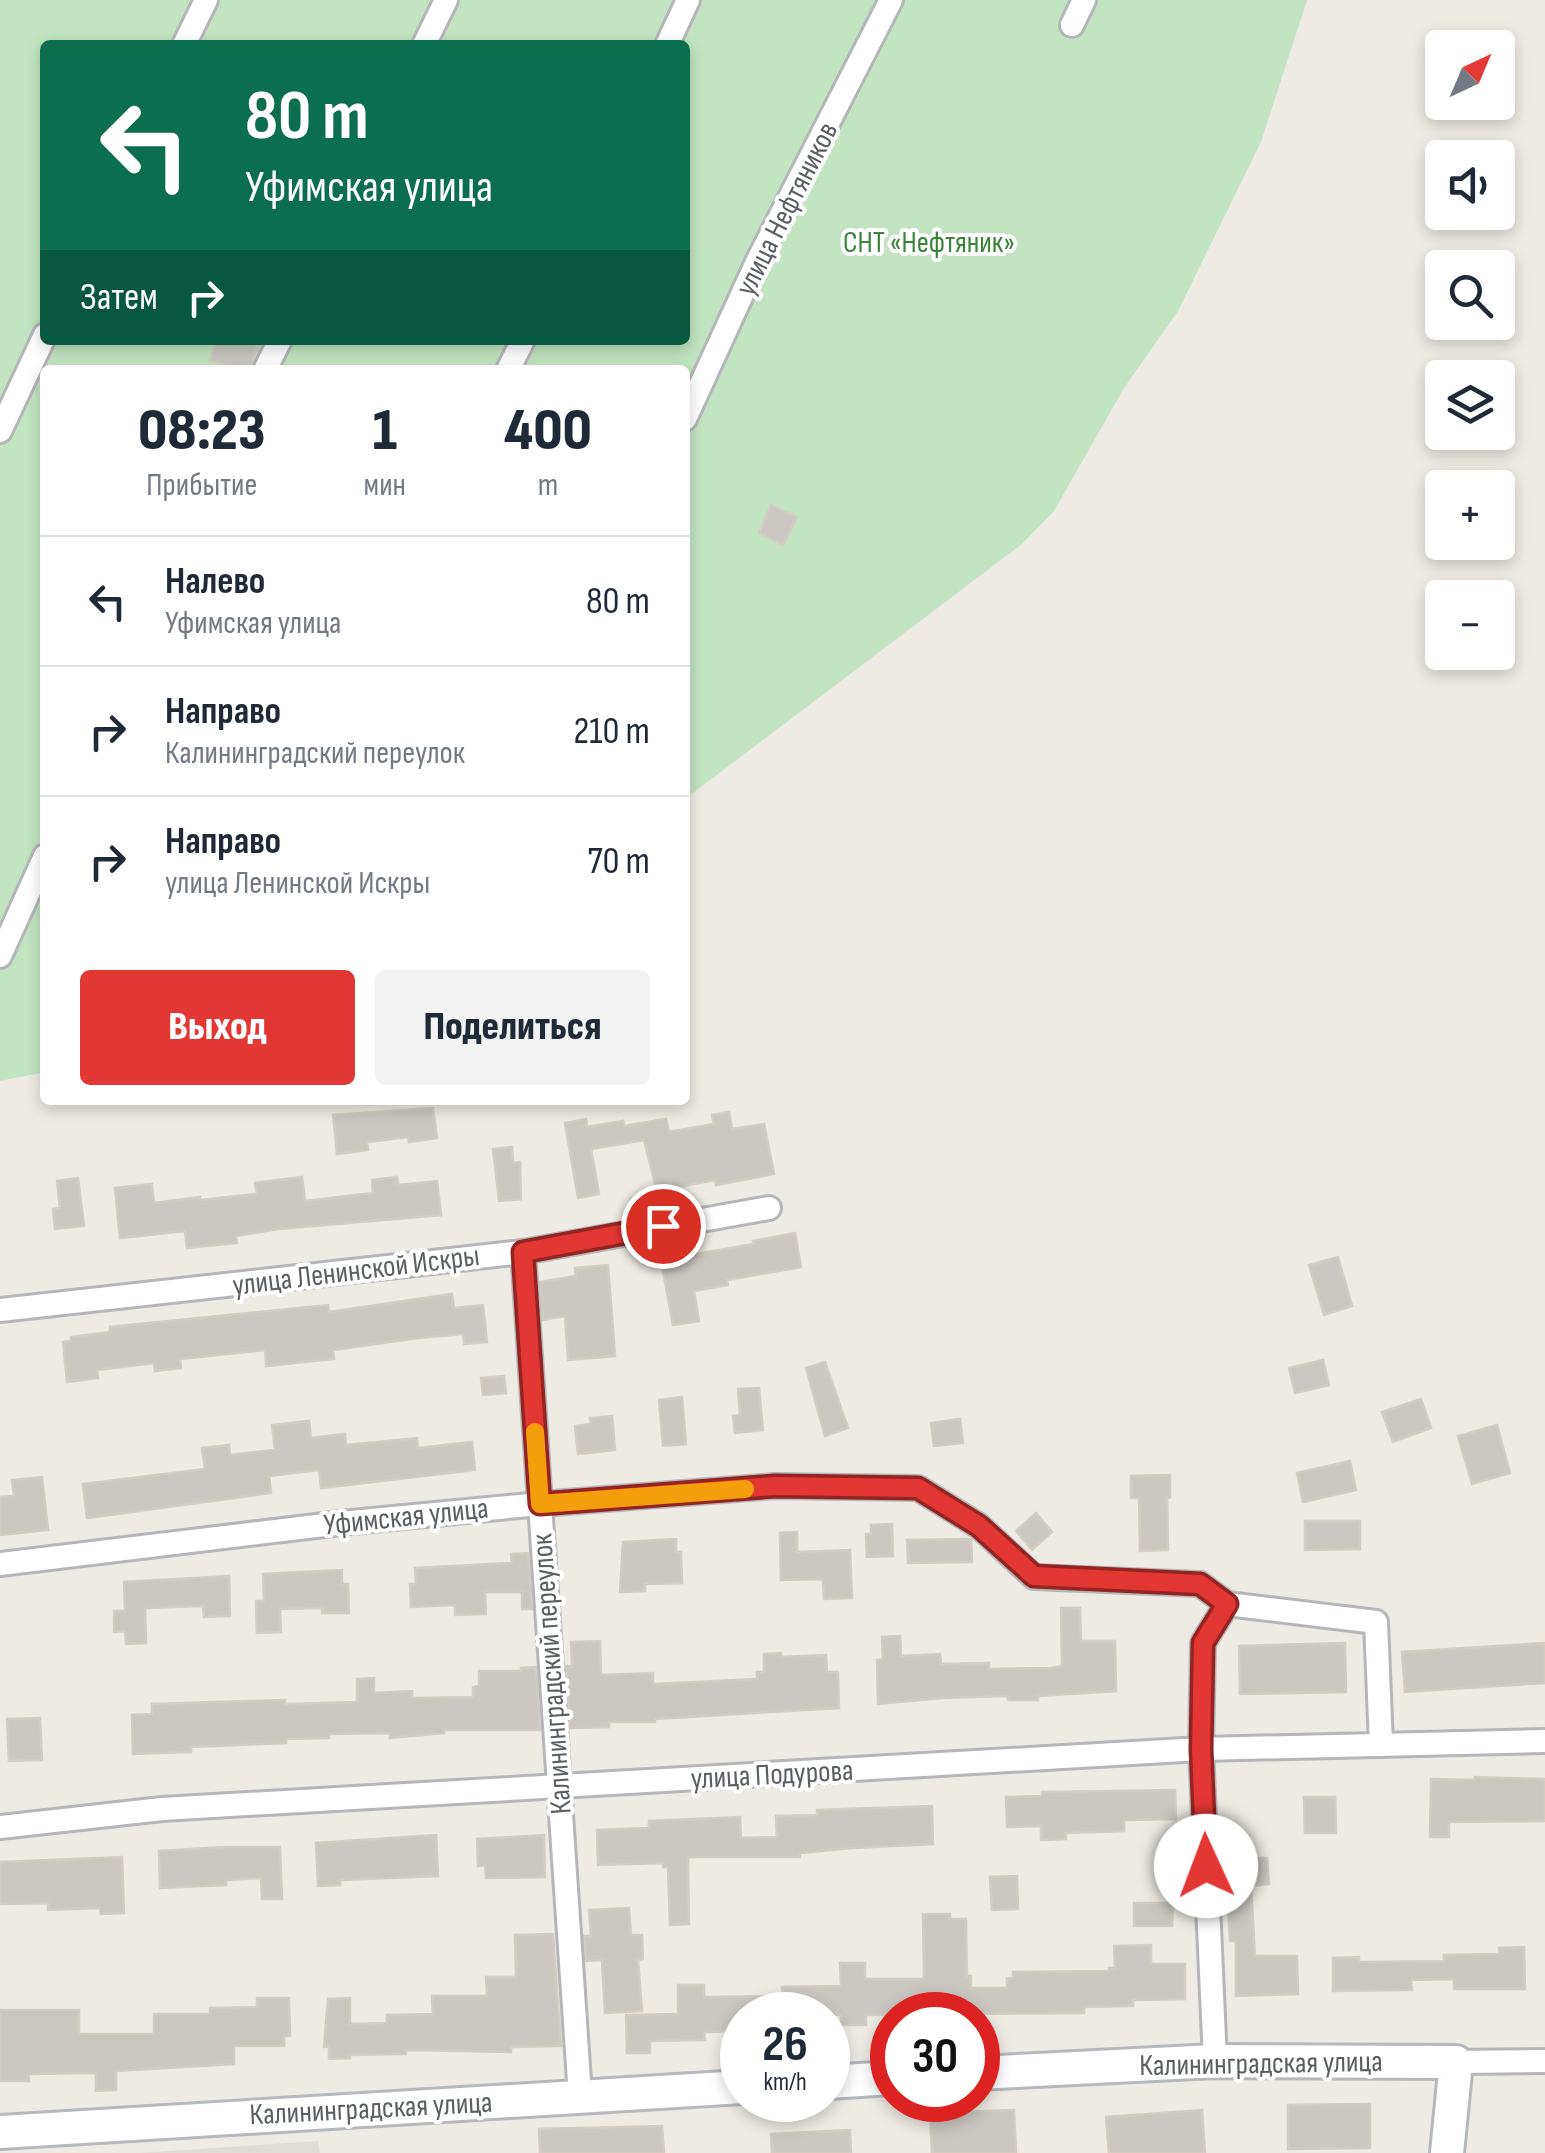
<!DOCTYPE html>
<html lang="ru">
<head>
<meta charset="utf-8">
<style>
	:root { --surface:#fff; --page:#f2f2f3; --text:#1f2937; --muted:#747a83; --line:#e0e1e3; --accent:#e33733 }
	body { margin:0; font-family:"Sofia Sans Condensed",sans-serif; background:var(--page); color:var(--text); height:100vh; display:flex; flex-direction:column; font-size:38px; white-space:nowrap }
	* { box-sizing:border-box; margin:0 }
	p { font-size:32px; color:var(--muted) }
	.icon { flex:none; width:55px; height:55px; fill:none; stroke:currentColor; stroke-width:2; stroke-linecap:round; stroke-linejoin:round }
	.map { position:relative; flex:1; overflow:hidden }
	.side { position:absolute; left:40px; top:365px; width:650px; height:740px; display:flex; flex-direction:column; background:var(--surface); border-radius:10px; box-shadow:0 5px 15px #0003 }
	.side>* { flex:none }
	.top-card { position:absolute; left:40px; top:40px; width:650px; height:305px; border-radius:10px; box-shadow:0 5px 15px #0003; background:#0b6e4f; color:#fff; overflow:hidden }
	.needle { width:65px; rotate:44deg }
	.buttons { position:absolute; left:1425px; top:30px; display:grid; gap:20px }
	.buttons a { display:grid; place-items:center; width:90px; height:90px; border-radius:10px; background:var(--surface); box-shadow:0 5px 15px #0003; font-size:50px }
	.speed { position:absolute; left:720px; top:1992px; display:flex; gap:20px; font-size:50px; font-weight:700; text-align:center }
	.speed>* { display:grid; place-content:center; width:130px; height:130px; border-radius:50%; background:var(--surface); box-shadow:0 5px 15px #0003; line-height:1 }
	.speed small { font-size:25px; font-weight:400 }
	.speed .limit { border:15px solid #d22; background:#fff; color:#111 }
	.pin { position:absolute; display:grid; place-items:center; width:85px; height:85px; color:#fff; margin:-42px; border:5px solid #fff; border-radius:50%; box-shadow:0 2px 10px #0007 }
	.me { position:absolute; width:110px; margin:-55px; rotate:358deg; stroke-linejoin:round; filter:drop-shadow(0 0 8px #0008) }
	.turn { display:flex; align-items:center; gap:35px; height:210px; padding:0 40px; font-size:45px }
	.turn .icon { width:130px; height:130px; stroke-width:2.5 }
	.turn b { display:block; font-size:70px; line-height:85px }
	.then { display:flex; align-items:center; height:95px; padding:0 40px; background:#0003; gap:20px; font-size:38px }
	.eta { display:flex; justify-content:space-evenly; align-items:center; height:170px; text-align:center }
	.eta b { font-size:60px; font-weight:800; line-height:70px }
	.action { display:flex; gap:20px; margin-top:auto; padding:20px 40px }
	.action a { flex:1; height:115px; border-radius:10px; background:var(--accent); color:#fff; font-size:40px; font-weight:800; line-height:115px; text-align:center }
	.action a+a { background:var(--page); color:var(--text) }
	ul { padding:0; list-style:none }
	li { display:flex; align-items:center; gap:30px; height:130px; padding:0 40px; border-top:2px solid var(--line) }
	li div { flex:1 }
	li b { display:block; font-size:38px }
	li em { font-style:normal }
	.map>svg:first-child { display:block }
</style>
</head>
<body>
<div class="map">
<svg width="1545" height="2153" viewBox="0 0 1545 2153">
	<rect width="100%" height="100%" fill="#edebe3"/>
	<path fill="#dfdcd7" d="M 318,2141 L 320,2153 L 139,2153 Z"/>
	<path fill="#c2e4c0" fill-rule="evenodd" d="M 0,0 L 1307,0 L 1261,142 L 1178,311 L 1124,388 L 1054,511 L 1022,544 L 685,799 L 685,370 L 45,370 L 45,1072 L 0,1081 ZM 45,45 L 685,45 L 685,340 L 45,340 Z"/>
	<g fill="#cac7c2" stroke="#d2ccc2" stroke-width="2.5">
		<path d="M 217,340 L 244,340 L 258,345 L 249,370 L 229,370 L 229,366 L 210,360 Z"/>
		<path d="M 771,505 L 797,517 L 783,545 L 759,533 Z"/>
		<path d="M 433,1108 L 437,1138 L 409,1142 L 408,1137 L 367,1142 L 368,1150 L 337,1154 L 333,1115 Z"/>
		<path d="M 729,1112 L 732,1129 L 764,1124 L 774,1174 L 716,1185 L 715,1180 L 657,1191 L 644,1140 L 591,1149 L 599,1194 L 578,1198 L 565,1123 L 586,1119 L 587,1127 L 623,1121 L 624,1126 L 666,1119 L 669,1132 L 714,1124 L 712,1115 Z"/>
		<path d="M 512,1147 L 513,1163 L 520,1162 L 521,1199 L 499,1201 L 493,1149 Z"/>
		<path d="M 302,1177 L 305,1201 L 373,1193 L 372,1180 L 397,1177 L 398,1185 L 437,1181 L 441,1215 L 278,1229 L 236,1236 L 237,1243 L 187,1248 L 185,1231 L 120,1238 L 115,1188 L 152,1184 L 154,1203 L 200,1197 L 200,1200 L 257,1194 L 255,1183 Z"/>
		<path d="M 78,1178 L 84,1226 L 55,1229 L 53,1209 L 60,1208 L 57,1181 Z"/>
		<path d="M 795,1233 L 801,1267 L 727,1280 L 728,1285 L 694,1291 L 699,1321 L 673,1325 L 661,1260 L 754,1244 L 753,1241 Z"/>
		<path d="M 1338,1257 L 1352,1306 L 1324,1315 L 1309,1265 Z"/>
		<path d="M 608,1265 L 615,1356 L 568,1360 L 565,1316 L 543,1320 L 540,1282 L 576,1276 L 575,1268 Z"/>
		<path d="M 452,1294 L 454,1308 L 483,1305 L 487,1342 L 464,1344 L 463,1334 L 418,1338 L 333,1350 L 334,1359 L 266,1366 L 265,1350 L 180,1359 L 181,1368 L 155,1371 L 154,1363 L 97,1370 L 98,1378 L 67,1382 L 63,1342 L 71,1341 L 71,1337 L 110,1332 L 110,1327 L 328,1305 L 329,1312 Z"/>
		<path d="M 1323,1360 L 1329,1385 L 1295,1393 L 1289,1368 Z"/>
		<path d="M 825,1362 L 848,1428 L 825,1436 L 806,1368 Z"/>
		<path d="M 504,1376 L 506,1393 L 483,1395 L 481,1378 Z"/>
		<path d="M 759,1388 L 763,1430 L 735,1433 L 733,1416 L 740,1415 L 738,1389 Z"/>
		<path d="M 682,1397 L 686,1444 L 663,1446 L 659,1400 Z"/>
		<path d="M 1421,1399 L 1431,1428 L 1393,1442 L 1382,1412 Z"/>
		<path d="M 612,1416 L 615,1450 L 578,1454 L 575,1426 L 591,1424 L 590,1418 Z"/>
		<path d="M 960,1419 L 963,1443 L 934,1446 L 931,1423 Z"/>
		<path d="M 309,1421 L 311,1438 L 345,1434 L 346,1445 L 417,1438 L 418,1448 L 472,1442 L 475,1470 L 321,1488 L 319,1470 L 269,1476 L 271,1493 L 87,1518 L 83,1484 L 205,1469 L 202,1448 L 229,1445 L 230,1455 L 275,1450 L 272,1425 Z"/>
		<path d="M 1497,1425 L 1510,1473 L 1472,1484 L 1458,1436 Z"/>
		<path d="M 1350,1461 L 1356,1490 L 1303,1502 L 1297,1473 Z"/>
		<path d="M 1170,1475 L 1170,1497 L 1167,1498 L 1168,1550 L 1140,1551 L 1139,1498 L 1131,1498 L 1131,1476 Z"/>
		<path d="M 42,1477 L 48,1530 L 0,1535 L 0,1497 L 14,1496 L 12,1480 Z"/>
		<path d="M 1036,1513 L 1052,1532 L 1032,1550 L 1016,1531 Z"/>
		<path d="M 1305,1521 L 1360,1521 L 1360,1549 L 1305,1550 Z"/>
		<path d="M 892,1524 L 893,1556 L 867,1557 L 866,1534 L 871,1534 L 871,1525 Z"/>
		<path d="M 797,1532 L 797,1552 L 850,1550 L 852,1598 L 824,1599 L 823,1579 L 781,1580 L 780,1533 Z"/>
		<path d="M 676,1539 L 676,1552 L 681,1552 L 682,1583 L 645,1584 L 645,1591 L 620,1592 L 623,1542 Z"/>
		<path d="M 971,1539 L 972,1562 L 908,1563 L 907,1540 Z"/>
		<path d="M 528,1553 L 532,1609 L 522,1609 L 522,1592 L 485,1592 L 486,1614 L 455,1615 L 455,1605 L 411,1607 L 410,1584 L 416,1584 L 415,1568 L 512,1563 L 511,1554 Z"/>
		<path d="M 342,1570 L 342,1584 L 348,1584 L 349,1613 L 322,1613 L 322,1608 L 280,1609 L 281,1632 L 257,1633 L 256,1601 L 264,1601 L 263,1574 Z"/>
		<path d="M 229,1576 L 230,1616 L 204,1617 L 203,1606 L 145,1608 L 146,1643 L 126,1644 L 125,1631 L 114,1632 L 114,1611 L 125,1611 L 124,1582 Z"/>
		<path d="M 1061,1608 L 1080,1608 L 1081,1641 L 1115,1641 L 1116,1691 L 1038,1696 L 1038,1700 L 1008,1700 L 1008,1696 L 942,1698 L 878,1704 L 877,1660 L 883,1659 L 882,1637 L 900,1636 L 901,1656 L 940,1654 L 941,1664 L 989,1663 L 989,1669 L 1052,1668 L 1062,1666 Z"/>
		<path d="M 600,1641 L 601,1675 L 653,1673 L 653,1684 L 757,1679 L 757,1672 L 764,1672 L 764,1654 L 781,1653 L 781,1657 L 826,1655 L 827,1672 L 838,1672 L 839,1708 L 655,1719 L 655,1722 L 609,1722 L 609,1727 L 570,1728 L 566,1666 L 572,1666 L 571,1642 Z"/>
		<path d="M 1345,1643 L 1346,1692 L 1240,1694 L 1239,1646 Z"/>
		<path d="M 1545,1643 L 1545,1683 L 1405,1692 L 1402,1652 Z"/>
		<path d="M 536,1667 L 540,1730 L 444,1730 L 444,1733 L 390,1738 L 390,1733 L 329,1734 L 329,1738 L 286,1739 L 286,1743 L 191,1747 L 191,1752 L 133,1754 L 132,1715 L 152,1714 L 152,1704 L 285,1700 L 285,1704 L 357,1702 L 357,1679 L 374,1678 L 374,1693 L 412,1691 L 412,1698 L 473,1697 L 473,1687 L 479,1686 L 479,1671 L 521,1671 L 521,1668 Z"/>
		<path d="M 40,1718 L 42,1760 L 9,1761 L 7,1719 Z"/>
		<path d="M 1475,1777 L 1545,1779 L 1545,1821 L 1449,1822 L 1449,1837 L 1430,1837 L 1431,1779 L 1475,1780 Z"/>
		<path d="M 1175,1790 L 1176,1819 L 1124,1820 L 1124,1831 L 1066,1833 L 1066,1839 L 1041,1840 L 1041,1826 L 1007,1827 L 1006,1797 L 1042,1796 L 1042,1792 Z"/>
		<path d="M 1304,1797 L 1335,1797 L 1336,1833 L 1305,1833 Z"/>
		<path d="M 932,1806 L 933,1844 L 853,1848 L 800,1853 L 800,1857 L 688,1857 L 689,1924 L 670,1925 L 668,1867 L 663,1867 L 663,1863 L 598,1865 L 597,1830 L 649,1828 L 649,1821 L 740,1817 L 741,1838 L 777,1837 L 776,1816 L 817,1815 L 817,1810 Z"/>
		<path d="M 436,1835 L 438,1876 L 340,1880 L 340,1885 L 318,1886 L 316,1843 Z"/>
		<path d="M 544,1835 L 545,1877 L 486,1878 L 485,1865 L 478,1866 L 477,1839 Z"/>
		<path d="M 225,1847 L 280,1847 L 282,1899 L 262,1899 L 261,1878 L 226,1880 L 226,1885 L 160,1888 L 159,1851 Z"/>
		<path d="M 1255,1852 L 1255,1858 L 1267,1858 L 1269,1884 L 1251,1886 L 1255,1956 L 1297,1956 L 1298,1994 L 1236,1996 L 1236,1941 L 1230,1941 L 1227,1887 L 1223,1888 L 1221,1854 Z"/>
		<path d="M 122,1857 L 124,1913 L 101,1914 L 100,1908 L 48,1910 L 48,1903 L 0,1904 L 0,1862 Z"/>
		<path d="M 1017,1876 L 1018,1909 L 992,1910 L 990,1877 Z"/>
		<path d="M 1134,1903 L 1173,1903 L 1172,1926 L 1134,1926 Z"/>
		<path d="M 629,1908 L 631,1935 L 642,1935 L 643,1959 L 638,1960 L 642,2011 L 605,2013 L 602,1960 L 586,1961 L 584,1936 L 591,1936 L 589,1910 Z"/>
		<path d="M 923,1914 L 950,1914 L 950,1919 L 966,1919 L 967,1976 L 971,1976 L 971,1988 L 1007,1988 L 1007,1978 L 1013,1978 L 1013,1972 L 1109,1971 L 1109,1968 L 1115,1968 L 1114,1946 L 1151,1945 L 1151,1964 L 1185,1964 L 1185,1999 L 1133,2000 L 1133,2006 L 1084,2007 L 1084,2013 L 866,2015 L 866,2025 L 841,2025 L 841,2015 L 742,2015 L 742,2031 L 704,2032 L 705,2040 L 650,2041 L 650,2053 L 627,2053 L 626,2015 L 678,2014 L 678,1985 L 704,1985 L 704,1997 L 783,1996 L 782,1987 L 841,1986 L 840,1963 L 865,1963 L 865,1979 L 924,1979 Z"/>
		<path d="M 553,1934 L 561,2046 L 511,2047 L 511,2052 L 406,2050 L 406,2054 L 350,2055 L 350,2058 L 329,2059 L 329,2046 L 324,2047 L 328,1999 L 350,1998 L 350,2024 L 387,2023 L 387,2015 L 433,2014 L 432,1996 L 487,1996 L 486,1977 L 516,1977 L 515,1935 Z"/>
		<path d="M 1524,1947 L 1525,1989 L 1454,1989 L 1454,1979 L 1411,1980 L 1412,1990 L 1333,1991 L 1333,1958 L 1359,1957 L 1359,1962 L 1444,1961 L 1444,1955 L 1499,1954 L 1499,1948 Z"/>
		<path d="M 257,1998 L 289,1998 L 290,2036 L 284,2036 L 284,2046 L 234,2046 L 234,2064 L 116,2071 L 116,2090 L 96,2091 L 96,2073 L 28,2074 L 29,2081 L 0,2081 L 0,2010 L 79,2010 L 79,2034 L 154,2034 L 154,2014 L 210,2014 L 210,2008 L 257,2007 Z"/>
		<path d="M 1370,2104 L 1370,2148 L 1288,2149 L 1288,2105 Z"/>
		<path d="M 1014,2110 L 1016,2153 L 932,2153 L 930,2113 Z"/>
		<path d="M 1202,2110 L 1205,2153 L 1109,2153 L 1106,2117 Z"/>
		<path d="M 662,2126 L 664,2153 L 540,2153 L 539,2129 Z"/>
		<path d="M 850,2130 L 851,2153 L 772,2153 L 771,2134 Z"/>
	</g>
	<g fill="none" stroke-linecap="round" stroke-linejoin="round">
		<defs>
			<g id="street">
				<path d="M 1072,25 L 1084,0"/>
				<path d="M 184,45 L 206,0"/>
				<path d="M 424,45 L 446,0"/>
				<path d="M 667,45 L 688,0"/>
				<path d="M 265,370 L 280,340"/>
				<path d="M 508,370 L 523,340"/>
				<path d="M 685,419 L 757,262 L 891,0"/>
				<path d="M 0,431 L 45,335"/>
				<path d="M 0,956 L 45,856"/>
				<path d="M 523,1252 L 580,2096"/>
				<path d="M 0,1310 L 523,1252 L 769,1208"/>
				<path d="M 0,1564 L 341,1523 L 540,1504 L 775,1486 L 918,1488 L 979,1526 L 1034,1577 L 1200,1584 L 1227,1604 L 1376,1622 L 1381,1745"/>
				<path d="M 0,1827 L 162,1809 L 1201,1749 L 1545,1741"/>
				<path d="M 1215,2061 L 1201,1749 L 1203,1643 L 1227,1604"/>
				<path d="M 1456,2062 L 1545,2061"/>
			</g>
			<g id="secondary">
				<path d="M 978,2073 L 1215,2061 L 1456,2062 L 1447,2153"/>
				<path d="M 828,2082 L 892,2078"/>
				<path d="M 0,2132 L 742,2087"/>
			</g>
		</defs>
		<use href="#street" stroke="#b4b6ba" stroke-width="28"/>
		<use href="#secondary" stroke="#b5b8bd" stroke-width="38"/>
		<use href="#street" stroke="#fff" stroke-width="22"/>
		<use href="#secondary" stroke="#fff" stroke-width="32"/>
	</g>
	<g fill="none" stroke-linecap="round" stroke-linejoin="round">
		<defs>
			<path id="route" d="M 663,1226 L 523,1252 L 540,1504 L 775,1486 L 918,1488 L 979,1526 L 1034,1576 L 1200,1584 L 1227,1604 L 1203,1643 L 1201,1749 L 1206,1866"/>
		</defs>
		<use href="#route" stroke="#942421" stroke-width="25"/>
		<use href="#route" stroke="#e33733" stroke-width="18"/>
		<path stroke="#f59e0b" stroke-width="18" d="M 535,1432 L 540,1504 L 745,1489"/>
	</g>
	<g text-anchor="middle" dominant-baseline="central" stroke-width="8" stroke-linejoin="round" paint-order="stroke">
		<g font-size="30" fill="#5b5f63" stroke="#fff">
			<text transform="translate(787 209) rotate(-63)">улица Нефтяников</text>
			<text transform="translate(356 1271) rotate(-7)">улица Ленинской Искры</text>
			<text transform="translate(406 1517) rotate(-6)">Уфимская улица</text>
			<text transform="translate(552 1674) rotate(-94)">Калининградский переулок</text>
			<text transform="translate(772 1775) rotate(-3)">улица Подурова</text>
			<text transform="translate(1261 2064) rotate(-1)">Калининградская улица</text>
			<text transform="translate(371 2109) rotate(-3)">Калининградская улица</text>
		</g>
		<g font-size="30" fill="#398538" stroke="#fff">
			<text x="929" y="243">СНТ «Нефтяник»</text>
		</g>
	</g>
</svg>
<div class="buttons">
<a><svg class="needle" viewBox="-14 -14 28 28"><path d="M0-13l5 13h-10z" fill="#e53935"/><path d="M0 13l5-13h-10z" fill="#747a83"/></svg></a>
<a><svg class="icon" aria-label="sound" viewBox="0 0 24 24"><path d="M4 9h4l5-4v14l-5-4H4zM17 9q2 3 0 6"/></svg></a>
<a><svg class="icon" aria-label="search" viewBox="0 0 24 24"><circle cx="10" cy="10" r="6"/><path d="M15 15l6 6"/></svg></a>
<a><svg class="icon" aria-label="layers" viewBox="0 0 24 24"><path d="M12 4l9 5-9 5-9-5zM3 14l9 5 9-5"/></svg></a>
<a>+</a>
<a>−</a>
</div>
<div class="speed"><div>26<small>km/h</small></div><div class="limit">30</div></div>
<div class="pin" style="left:663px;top:1226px;background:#d93025"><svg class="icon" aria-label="arrive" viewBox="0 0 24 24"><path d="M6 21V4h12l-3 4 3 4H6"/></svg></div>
<svg class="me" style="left:1206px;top:1866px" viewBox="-20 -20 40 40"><circle r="19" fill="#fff"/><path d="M0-13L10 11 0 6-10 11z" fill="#e33733"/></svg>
<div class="top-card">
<div class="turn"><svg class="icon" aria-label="left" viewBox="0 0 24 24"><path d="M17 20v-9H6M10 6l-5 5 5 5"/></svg><div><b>80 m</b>Уфимская улица</div></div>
<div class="then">Затем<svg class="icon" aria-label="right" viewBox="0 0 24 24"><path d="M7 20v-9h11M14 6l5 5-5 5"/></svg></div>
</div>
<section class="side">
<div class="eta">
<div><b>08:23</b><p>Прибытие</p></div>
<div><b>1</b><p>мин</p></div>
<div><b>400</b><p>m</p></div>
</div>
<ul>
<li><svg class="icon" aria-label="left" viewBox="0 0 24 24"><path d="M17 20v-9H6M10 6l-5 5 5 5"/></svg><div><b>Налево</b><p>Уфимская улица</p></div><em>80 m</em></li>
<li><svg class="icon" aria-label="right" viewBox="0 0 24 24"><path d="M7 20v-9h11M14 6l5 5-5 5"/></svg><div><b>Направо</b><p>Калининградский переулок</p></div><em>210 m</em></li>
<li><svg class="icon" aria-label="right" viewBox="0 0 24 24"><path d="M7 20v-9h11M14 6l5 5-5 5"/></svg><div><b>Направо</b><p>улица Ленинской Искры</p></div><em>70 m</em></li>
</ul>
<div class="action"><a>Выход</a><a>Поделиться</a></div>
</section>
</div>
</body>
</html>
